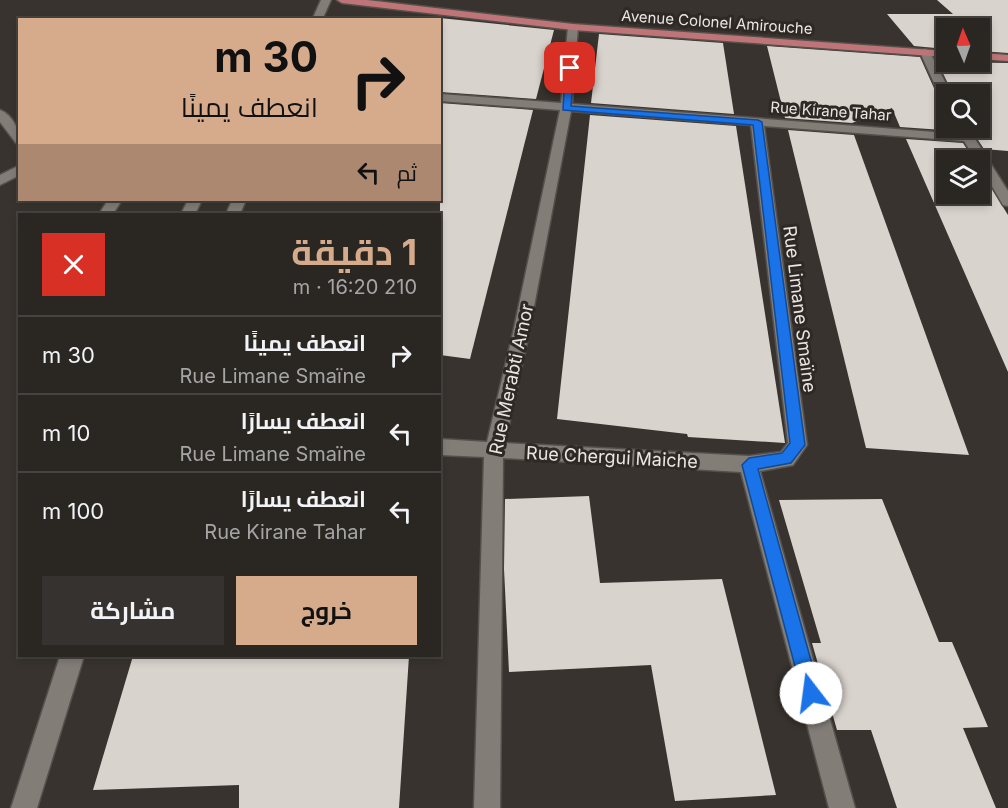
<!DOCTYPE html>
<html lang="ar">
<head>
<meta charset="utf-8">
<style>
	:root { --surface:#2a2622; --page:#36322f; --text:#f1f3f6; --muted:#a5a5a5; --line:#464340; --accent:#d6ab8b }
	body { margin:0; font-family:Inter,Cairo,sans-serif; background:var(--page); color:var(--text); direction:rtl; height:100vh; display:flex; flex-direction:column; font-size:22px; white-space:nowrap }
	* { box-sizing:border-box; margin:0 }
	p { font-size:20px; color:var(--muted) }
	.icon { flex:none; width:33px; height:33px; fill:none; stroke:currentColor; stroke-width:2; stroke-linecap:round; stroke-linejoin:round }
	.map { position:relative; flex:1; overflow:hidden; direction:ltr }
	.side { position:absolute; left:18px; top:213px; width:423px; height:444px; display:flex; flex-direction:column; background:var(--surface); border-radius:0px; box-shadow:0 3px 9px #0003,0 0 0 2px var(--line); direction:rtl }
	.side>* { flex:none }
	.banner { position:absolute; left:18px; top:18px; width:423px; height:183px; border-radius:0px; box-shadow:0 3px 9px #0003,0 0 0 2px var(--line); direction:rtl; background:#d6ab8b; color:#111; overflow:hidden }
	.needle { width:39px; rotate:358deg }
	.fabs { position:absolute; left:936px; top:18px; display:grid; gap:12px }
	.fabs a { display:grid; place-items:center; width:54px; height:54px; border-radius:0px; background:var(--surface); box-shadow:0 3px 9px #0003,0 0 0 2px var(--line); font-size:30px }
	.pin { position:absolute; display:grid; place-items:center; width:51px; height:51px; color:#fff; margin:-26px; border-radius:12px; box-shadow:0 3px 9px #0006 }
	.me { position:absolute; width:66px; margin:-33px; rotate:345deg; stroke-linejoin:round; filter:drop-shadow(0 0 4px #0008) }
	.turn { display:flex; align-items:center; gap:21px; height:126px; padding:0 24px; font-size:27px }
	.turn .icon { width:78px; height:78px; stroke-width:2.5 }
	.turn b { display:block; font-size:42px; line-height:51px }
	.then { display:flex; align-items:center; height:57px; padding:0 24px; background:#0003; gap:12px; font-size:22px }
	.round { display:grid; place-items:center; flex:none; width:63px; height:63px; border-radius:0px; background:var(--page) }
	.head { display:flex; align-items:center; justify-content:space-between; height:102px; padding:0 24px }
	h1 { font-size:36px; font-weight:700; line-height:45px; color:var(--accent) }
	.action { display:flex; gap:12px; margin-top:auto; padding:12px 24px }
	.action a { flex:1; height:69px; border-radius:0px; background:var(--accent); color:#111; font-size:24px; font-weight:700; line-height:69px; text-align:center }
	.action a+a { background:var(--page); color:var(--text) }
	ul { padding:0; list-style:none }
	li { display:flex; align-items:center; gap:18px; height:78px; padding:0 24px; border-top:2px solid var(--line) }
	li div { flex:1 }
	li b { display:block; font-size:22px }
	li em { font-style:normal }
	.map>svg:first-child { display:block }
</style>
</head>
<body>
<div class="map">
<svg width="1008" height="808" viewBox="0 0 1008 808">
	<rect width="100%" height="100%" fill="#38332e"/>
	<g fill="#d9d3cd">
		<path d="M 937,0 L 1008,0 L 1008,53 L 980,51 L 980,28 L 946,28 L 946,49 L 914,46 L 887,14 L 953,14 Z"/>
		<path d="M 440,18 L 554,30 L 536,99 L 440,92 Z"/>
		<path d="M 599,34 L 723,43 L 734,114 L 591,103 Z"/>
		<path d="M 767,46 L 920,57 L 938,97 L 946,101 L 946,128 L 956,128 L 957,131 L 900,127 L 892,108 L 852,123 L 785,118 Z"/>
		<path d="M 936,59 L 946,59 L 946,62 L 1008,63 L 1008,151 L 984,149 L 970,128 L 980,128 L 980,94 L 953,94 Z"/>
		<path d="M 440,103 L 533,110 L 470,359 L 440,355 Z"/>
		<path d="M 590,115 L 736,126 L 785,443 L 688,437 L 687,434 L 557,419 Z"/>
		<path d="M 788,130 L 854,135 L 969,455 L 866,448 Z"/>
		<path d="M 906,139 L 963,143 L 974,160 L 946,160 L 946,194 L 980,194 L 980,170 L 1008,215 L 1008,372 Z"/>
		<path d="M 589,496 L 600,583 L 722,579 L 776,795 L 675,801 L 651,665 L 509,672 L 504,569 L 505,499 Z"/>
		<path d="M 882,499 L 939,642 L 952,642 L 988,727 L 963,728 L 996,808 L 897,808 L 871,730 L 837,730 L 812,643 L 821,643 L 779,500 Z"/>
		<path d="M 133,656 L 409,656 L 399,808 L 239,808 L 239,785 L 93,790 Z"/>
	</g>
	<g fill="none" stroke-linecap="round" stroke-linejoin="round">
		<defs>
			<g id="minor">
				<path d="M 321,0 L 331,0 L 322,20 L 312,20 Z"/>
				<path d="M 573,24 L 578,27 L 572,104 L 960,134 L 958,128 L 968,128 L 1008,191 L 1008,206 L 1003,205 L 980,166 L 980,160 L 976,160 L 964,141 L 764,126 L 807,445 L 793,465 L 760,471 L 855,808 L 829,808 L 741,472 L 503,458 L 500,808 L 474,808 L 484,457 L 440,455 L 440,439 L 487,442 L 513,333 L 560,110 L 440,101 L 440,94 L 561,103 L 568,27 ZM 571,111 L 751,125 L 788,443 L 781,452 L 749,456 L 505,443 L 529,333 Z"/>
				<path d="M 925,49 L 930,52 L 951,94 L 946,94 L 946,99 L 940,96 L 920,52 Z"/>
				<path d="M 0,110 C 13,115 20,131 20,144 L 16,143 L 0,122 Z"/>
				<path d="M 20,165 L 20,175 L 0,185 L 0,175 Z"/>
				<path d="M 108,200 L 122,200 L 113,214 L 99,214 Z"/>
				<path d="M 188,200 L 202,200 L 195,214 L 181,214 Z"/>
				<path d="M 232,200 L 246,200 L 240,214 L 226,214 Z"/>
				<path d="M 60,656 L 84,656 L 37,808 L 11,808 Z"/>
			</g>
			<g id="major">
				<path d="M 337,0 L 367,0 L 573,24 L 946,51 L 946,57 L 573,30 L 342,3 Z"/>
				<path d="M 980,53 L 1008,55 L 1008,61 L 980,59 Z"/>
			</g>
		</defs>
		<use href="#minor" stroke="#54504b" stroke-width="3"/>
		<use href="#major" stroke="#54504b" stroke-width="3"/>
		<use href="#minor" fill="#837d78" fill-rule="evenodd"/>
		<use href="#major" fill="#bf7477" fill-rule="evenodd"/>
	</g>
	<path fill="#1a73e8" stroke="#114b97" stroke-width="1.5" d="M 570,65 L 574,68 L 571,106 L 758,120 L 762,122 L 805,445 L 791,463 L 758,469 L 820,693 L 817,700 L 811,702 L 805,700 L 802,693 L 742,465 L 749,458 L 782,453 L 790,443 L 753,125 L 563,110 L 565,68 Z"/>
	<g text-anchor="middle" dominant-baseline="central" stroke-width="6" stroke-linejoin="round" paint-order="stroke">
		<g font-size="15" fill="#e9e6e3" stroke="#2e2924">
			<text transform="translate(717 22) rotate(4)">Avenue Colonel Amirouche</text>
			<text transform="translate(831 111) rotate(4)">Rue Kirane Tahar</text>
		</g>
		<g font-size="18" fill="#e9e6e3" stroke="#2e2924">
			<text transform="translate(800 309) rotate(83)">Rue Limane Smaïne</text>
			<text transform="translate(511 379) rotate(-78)">Rue Merabti Amor</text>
			<text transform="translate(612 457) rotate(3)">Rue Chergui Maiche</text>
		</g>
	</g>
</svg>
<div class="fabs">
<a><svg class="needle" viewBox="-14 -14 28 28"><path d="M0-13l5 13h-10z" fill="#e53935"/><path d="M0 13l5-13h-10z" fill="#a5a5a5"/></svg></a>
<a><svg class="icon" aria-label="search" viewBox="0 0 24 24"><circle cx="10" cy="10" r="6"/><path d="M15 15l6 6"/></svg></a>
<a><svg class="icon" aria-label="layers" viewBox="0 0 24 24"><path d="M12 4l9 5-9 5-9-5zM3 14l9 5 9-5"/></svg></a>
</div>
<div class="pin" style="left:570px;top:68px;background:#d93025"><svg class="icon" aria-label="arrive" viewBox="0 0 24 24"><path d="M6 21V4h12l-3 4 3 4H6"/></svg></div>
<svg class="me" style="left:811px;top:693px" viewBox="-20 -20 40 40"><circle r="19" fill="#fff"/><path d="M0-13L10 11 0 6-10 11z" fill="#1a73e8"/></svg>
<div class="banner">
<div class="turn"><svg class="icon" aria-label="right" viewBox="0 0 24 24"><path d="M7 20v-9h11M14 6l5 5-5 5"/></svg><div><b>30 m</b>انعطف يمينًا</div></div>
<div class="then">ثم<svg class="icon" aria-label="left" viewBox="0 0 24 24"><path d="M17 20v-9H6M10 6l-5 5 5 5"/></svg></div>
</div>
<section class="side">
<div class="head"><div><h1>1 دقيقة</h1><p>210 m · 16:20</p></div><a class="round" style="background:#d93025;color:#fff"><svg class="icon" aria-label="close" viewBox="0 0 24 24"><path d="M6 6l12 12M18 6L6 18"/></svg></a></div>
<ul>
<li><svg class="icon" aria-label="right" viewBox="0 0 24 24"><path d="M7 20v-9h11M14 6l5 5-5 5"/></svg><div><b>انعطف يمينًا</b><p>Rue Limane Smaïne</p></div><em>30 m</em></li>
<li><svg class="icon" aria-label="left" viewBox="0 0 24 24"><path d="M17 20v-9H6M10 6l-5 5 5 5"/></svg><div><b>انعطف يسارًا</b><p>Rue Limane Smaïne</p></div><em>10 m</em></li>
<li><svg class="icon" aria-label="left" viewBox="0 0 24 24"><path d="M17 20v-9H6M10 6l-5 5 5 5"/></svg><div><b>انعطف يسارًا</b><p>Rue Kirane Tahar</p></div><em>100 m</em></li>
</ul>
<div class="action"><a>خروج</a><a>مشاركة</a></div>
</section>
</div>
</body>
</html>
